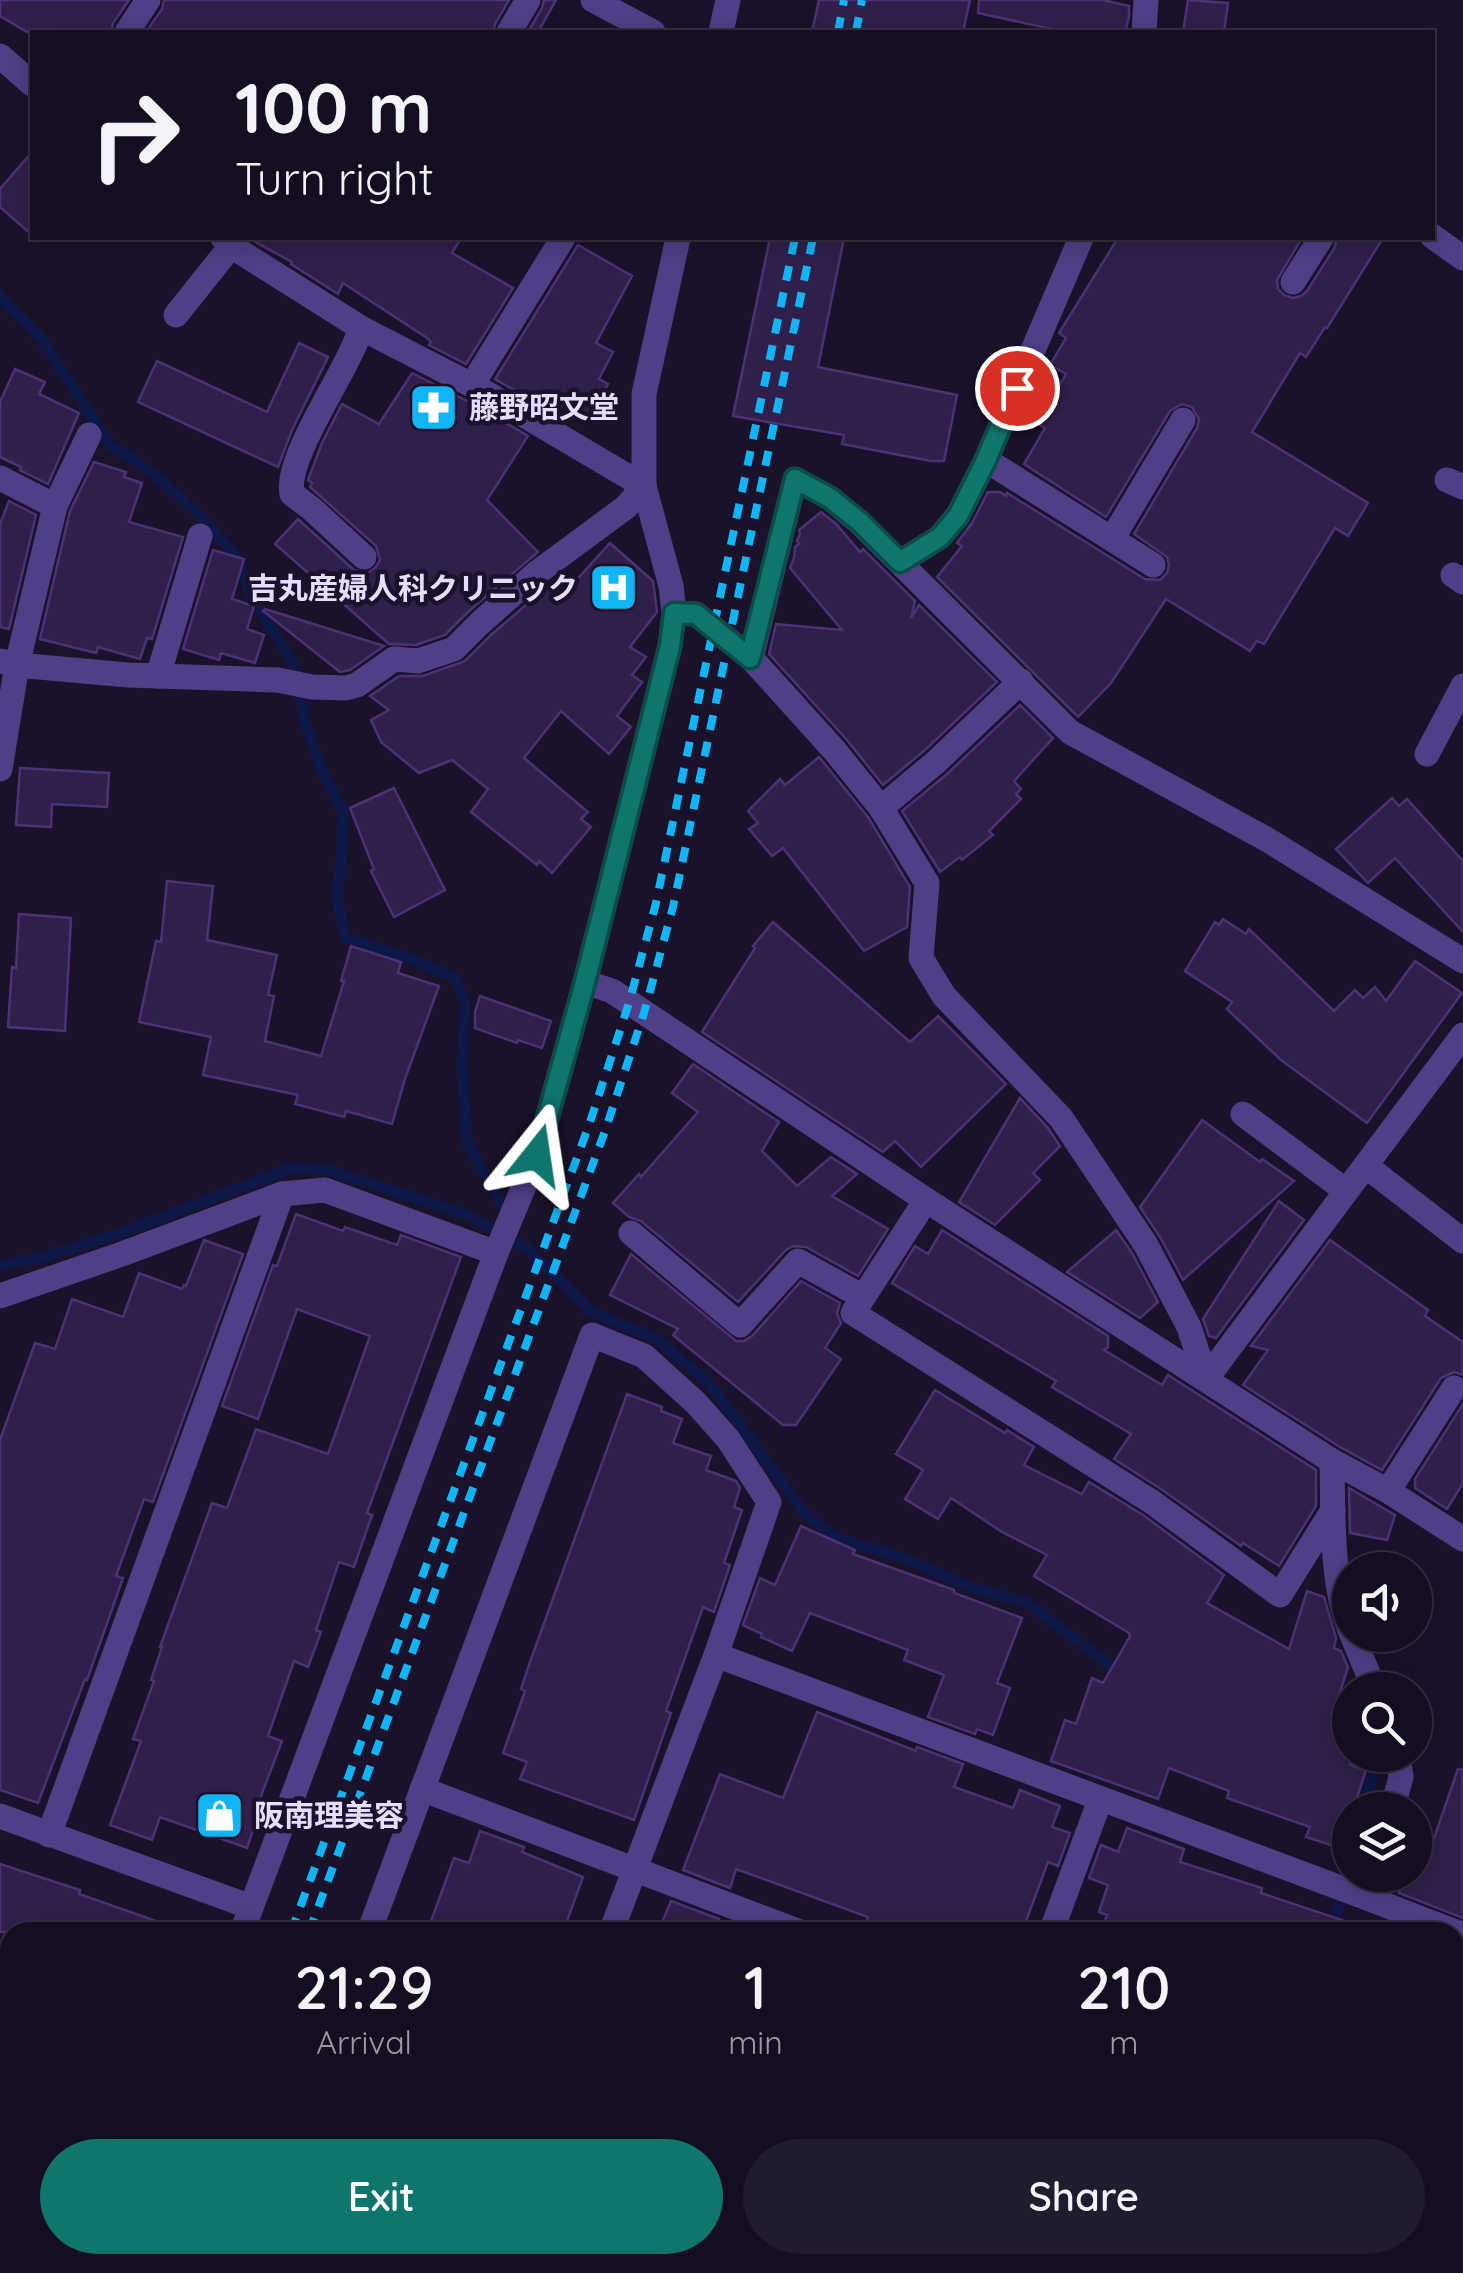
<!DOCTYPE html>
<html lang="en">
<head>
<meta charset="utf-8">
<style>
	:root { --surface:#140e20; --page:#211c2d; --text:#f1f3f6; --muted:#9d9ca5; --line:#332e3e; --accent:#0f766e }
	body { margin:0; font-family:Quicksand,"Noto Sans JP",sans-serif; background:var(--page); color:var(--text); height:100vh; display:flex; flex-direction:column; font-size:38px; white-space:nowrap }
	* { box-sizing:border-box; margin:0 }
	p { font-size:32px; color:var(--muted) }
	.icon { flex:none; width:55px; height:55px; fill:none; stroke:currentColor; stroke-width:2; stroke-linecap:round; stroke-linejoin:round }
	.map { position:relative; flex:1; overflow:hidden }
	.panel { position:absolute; left:0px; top:1922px; width:1465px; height:352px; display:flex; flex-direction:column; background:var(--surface); border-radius:30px 30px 0 0; box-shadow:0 5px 25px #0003,0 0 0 2px var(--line) }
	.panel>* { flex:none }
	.hud { position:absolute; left:30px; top:30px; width:1405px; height:210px; border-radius:0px; box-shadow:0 5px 25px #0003,0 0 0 2px var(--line); background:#140e20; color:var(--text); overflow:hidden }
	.tools { position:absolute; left:1332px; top:1552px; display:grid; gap:20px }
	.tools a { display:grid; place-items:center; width:100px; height:100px; border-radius:50%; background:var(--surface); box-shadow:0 5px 25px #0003,0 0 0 2px var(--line); font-size:50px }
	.pin { position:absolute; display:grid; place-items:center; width:85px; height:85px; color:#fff; margin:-42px; border:5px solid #fff; border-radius:50%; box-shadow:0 2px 10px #0007 }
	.me { position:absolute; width:110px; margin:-55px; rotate:15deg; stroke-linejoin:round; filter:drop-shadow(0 0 8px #0008) }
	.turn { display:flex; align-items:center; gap:35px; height:210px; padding:0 40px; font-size:45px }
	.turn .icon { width:130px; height:130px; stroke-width:2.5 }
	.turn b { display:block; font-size:70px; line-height:85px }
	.eta { display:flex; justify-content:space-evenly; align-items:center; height:170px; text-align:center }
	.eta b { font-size:60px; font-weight:600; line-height:70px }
	.action { display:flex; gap:20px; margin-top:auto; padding:20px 40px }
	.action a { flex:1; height:115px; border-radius:60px; background:var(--accent); color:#fff; font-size:40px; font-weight:600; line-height:115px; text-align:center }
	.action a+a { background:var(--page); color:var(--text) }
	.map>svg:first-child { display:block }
</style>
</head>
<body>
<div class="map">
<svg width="1463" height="2273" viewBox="0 0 1463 2273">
	<rect width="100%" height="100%" fill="#1a122a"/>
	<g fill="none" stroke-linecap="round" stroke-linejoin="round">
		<g stroke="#0d1847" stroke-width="11">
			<path d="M 0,294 L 7,305 L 41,338 L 111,446 L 135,460 L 167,485 L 208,524 L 236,556 L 252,597 L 295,666 L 305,722 L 321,769 L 343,811 L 342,850 L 337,898 L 345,937 L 419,962 L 456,979 L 465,1001 L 462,1068 L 467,1143 L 508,1215"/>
			<path d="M 0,1265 L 40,1258 L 118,1234 L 292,1168 L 328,1170 L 465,1214 L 527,1248 L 591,1312 L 657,1339 L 711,1385 L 806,1515 L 837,1538 L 904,1558 L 970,1587 L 1028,1603 L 1121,1674"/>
			<path d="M 1324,1702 L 1338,1705 L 1350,1714"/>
			<path d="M 1364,1810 L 1378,1755"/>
			<path d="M 1332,1932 L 1350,1865"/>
			<path d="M 1293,2265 L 1303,2273"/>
		</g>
	</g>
	<g fill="#301f4a" stroke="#4c3275" stroke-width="2.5">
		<path d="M 0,0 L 129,0 L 113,23 L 111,32 L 27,32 L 0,16 Z"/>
		<path d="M 164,0 L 509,0 L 495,24 L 493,32 L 146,32 L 162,9 Z"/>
		<path d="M 544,0 L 556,0 L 538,32 L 528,32 L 542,8 Z"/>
		<path d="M 819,0 L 970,0 L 963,32 L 812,32 Z"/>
		<path d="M 979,0 L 1103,0 L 1129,6 L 1129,17 L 1125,32 L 1066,32 L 978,13 Z"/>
		<path d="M 1188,0 L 1228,3 L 1224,32 L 1183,32 Z"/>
		<path d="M 32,152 L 32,235 L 0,207 L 0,189 Z"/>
		<path d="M 248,238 L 461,238 L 452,253 L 513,288 L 466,364 L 429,345 L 431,342 L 427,338 L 343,283 L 338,294 L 291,264 L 292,262 Z"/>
		<path d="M 770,238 L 844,238 L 818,367 L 957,395 L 944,461 L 931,461 L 842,444 L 844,435 L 733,416 Z"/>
		<path d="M 1118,238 L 1302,238 L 1277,280 L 1278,289 L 1284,295 L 1293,298 L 1301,296 L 1307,291 L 1335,247 L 1337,238 L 1383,238 L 1327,328 L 1325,327 L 1306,357 L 1300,353 L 1252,432 L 1368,503 L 1348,536 L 1335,528 L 1264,644 L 1257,641 L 1250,651 L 1166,599 L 1111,683 L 1078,717 L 937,577 L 962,546 L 957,543 L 972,523 L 988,492 L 1000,492 L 1006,496 L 1007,493 L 1145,579 L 1160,580 L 1167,573 L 1169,565 L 1167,557 L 1134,534 L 1197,428 L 1199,419 L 1192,407 L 1182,404 L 1170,411 L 1106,517 L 1024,464 L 1045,428 L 1038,424 L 1066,374 L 1050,365 L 1066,338 L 1059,333 Z"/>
		<path d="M 578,245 L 632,276 L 596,343 L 613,352 L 599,379 L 608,384 L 588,420 L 552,400 L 546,409 L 495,379 Z"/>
		<path d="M 299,343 L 328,357 L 292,430 L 278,467 L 138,402 L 157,361 L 267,412 Z"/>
		<path d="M 15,369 L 45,382 L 39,394 L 79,413 L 48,484 L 20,470 L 21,467 L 0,457 L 0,402 Z"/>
		<path d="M 412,373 L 475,405 L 528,436 L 487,500 L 538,552 L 469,611 L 445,635 L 416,645 L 389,644 L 275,544 L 298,519 L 354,570 L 368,573 L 376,567 L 380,560 L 376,546 L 310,487 L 312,483 L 308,480 L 322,443 L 342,404 L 379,424 Z"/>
		<path d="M 94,462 L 126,472 L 124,477 L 142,483 L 129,522 L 183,537 L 152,639 L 147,638 L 140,659 L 98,647 L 96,653 L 40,639 L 70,511 Z"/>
		<path d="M 9,501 L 36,515 L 9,629 L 0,627 L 0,524 Z"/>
		<path d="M 821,512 L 836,524 L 860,552 L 863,549 L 915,601 L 911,618 L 919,605 L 997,682 L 925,750 L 883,785 L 847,740 L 769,654 L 776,624 L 842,630 L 790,568 L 794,558 L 795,547 L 799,544 L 797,541 L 800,534 L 799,530 Z"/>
		<path d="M 610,543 L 653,581 L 657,612 L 630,647 L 646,657 L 632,675 L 642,682 L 617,716 L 631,727 L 609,754 L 561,711 L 524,758 L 588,812 L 581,819 L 591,827 L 552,873 L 539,861 L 537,865 L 471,812 L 488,789 L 452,760 L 419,773 L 381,742 L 371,720 L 389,710 L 370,696 L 399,676 L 423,676 L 465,661 L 491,635 L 561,575 L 571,586 Z"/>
		<path d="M 213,550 L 244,559 L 232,599 L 254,606 L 247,629 L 264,635 L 255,663 L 221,653 L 219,660 L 183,649 Z"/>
		<path d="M 265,609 L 384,646 L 350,670 L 340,672 L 263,611 Z"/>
		<path d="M 1020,705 L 1053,738 L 1014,781 L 1021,789 L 1016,794 L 1021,799 L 989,831 L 993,835 L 962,860 L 960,857 L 940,872 L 902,811 L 947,774 Z"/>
		<path d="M 819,757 L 868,817 L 910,887 L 907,927 L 864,951 L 783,848 L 772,856 L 749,829 L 758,823 L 748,811 L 780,779 L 785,785 Z"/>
		<path d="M 20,768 L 109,773 L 107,807 L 52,804 L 51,827 L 16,825 Z"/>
		<path d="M 394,788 L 445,890 L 394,917 L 371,871 L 374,869 L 350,808 Z"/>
		<path d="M 1392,798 L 1399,806 L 1407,799 L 1463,861 L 1463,932 L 1395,858 L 1368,883 L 1336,849 Z"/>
		<path d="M 167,881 L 213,886 L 207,940 L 277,955 L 268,995 L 274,996 L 265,1041 L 321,1056 L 344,981 L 341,981 L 351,946 L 401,962 L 398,973 L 439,986 L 405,1079 L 392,1124 L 346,1111 L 344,1117 L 295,1104 L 298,1095 L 203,1075 L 211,1037 L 139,1022 L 156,941 L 161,942 Z"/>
		<path d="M 19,914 L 71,918 L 65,1031 L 8,1027 L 12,967 L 16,968 Z"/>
		<path d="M 1223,919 L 1246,934 L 1249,929 L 1334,1011 L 1355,990 L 1363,998 L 1375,987 L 1386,1001 L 1415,961 L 1462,993 L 1367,1123 L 1281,1060 L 1227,1009 L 1232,1002 L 1185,971 L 1215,922 L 1219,925 Z"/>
		<path d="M 773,922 L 910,1042 L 938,1016 L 1006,1084 L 921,1167 L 895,1141 L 883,1152 L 702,1032 L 755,948 L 753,946 Z"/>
		<path d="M 480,996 L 551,1021 L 542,1048 L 518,1040 L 517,1043 L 475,1028 L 475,1012 Z"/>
		<path d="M 693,1064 L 779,1122 L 762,1151 L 797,1186 L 831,1157 L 857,1174 L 832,1196 L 888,1229 L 858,1276 L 806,1247 L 793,1246 L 786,1250 L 738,1302 L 641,1221 L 629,1217 L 613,1203 L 639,1174 L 641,1177 L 698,1112 L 672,1093 Z"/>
		<path d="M 1020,1098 L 1048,1128 L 1060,1146 L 1033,1173 L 1040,1180 L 995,1225 L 959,1202 Z"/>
		<path d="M 1202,1120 L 1260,1162 L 1262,1159 L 1294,1181 L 1183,1280 L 1160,1237 L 1140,1207 Z"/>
		<path d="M 1279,1201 L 1304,1220 L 1216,1338 L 1209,1336 L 1203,1319 Z"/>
		<path d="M 296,1214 L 343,1231 L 345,1227 L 397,1245 L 401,1235 L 461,1257 L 367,1513 L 372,1515 L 354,1567 L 339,1562 L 316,1630 L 321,1632 L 308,1667 L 294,1661 L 268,1736 L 282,1741 L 259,1801 L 263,1802 L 247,1848 L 160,1817 L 152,1840 L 110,1825 L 141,1741 L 133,1739 L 154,1681 L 151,1680 L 162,1647 L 160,1647 L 212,1503 L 227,1508 L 256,1429 L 328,1454 L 370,1336 L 297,1309 L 258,1419 L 222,1406 L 273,1265 L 277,1266 Z"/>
		<path d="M 942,1230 L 1108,1336 L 1108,1347 L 1104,1350 L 1162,1385 L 1168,1375 L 1316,1470 L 1316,1506 L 1279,1566 L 1243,1543 L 1241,1546 L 1161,1489 L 1114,1459 L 1131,1434 L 1052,1387 L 1056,1381 L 892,1283 L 915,1246 L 928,1254 Z"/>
		<path d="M 1116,1230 L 1132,1253 L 1158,1302 L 1140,1318 L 1067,1272 Z"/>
		<path d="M 204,1240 L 243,1254 L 153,1502 L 144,1499 L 116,1576 L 123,1578 L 87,1680 L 85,1679 L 38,1803 L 0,1790 L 0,1440 L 35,1343 L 55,1349 L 72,1299 L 123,1317 L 139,1273 L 182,1289 L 184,1285 L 186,1286 Z"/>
		<path d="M 1330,1240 L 1428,1310 L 1425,1316 L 1463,1342 L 1463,1375 L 1454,1372 L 1441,1378 L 1382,1470 L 1340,1447 L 1243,1385 L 1268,1350 L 1251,1346 Z"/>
		<path d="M 631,1254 L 736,1341 L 744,1341 L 752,1336 L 801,1281 L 840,1303 L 837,1313 L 841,1323 L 825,1348 L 841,1359 L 796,1425 L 783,1425 L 673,1335 L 678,1329 L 610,1295 Z"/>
		<path d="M 935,1390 L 1005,1433 L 1007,1430 L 1034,1447 L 1024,1465 L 1082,1494 L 1089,1482 L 1143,1515 L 1224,1575 L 1207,1603 L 1289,1649 L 1307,1591 L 1324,1597 L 1336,1638 L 1334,1648 L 1341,1651 L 1348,1667 L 1334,1711 L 1350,1726 L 1350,1765 L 1366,1770 L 1353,1810 L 1350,1810 L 1350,1818 L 1340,1848 L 1306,1837 L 1310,1827 L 1227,1798 L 1229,1791 L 1169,1768 L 1158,1799 L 1051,1761 L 1065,1720 L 1076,1724 L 1092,1678 L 1103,1683 L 1130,1636 L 1129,1633 L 1034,1576 L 1047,1555 L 1002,1532 L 951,1498 L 938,1519 L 905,1499 L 923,1470 L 896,1454 Z"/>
		<path d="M 627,1394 L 662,1407 L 661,1411 L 682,1419 L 673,1443 L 711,1456 L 706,1470 L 736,1481 L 740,1488 L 734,1507 L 742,1510 L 724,1563 L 730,1565 L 714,1612 L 703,1607 L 666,1711 L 671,1713 L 634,1820 L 520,1779 L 527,1762 L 503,1753 L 525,1691 L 521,1689 L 530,1662 Z"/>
		<path d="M 1463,1404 L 1463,1483 L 1447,1509 L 1415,1488 L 1415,1479 Z"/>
		<path d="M 1349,1488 L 1395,1515 L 1387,1540 L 1350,1533 Z"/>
		<path d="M 801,1526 L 855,1550 L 853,1554 L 954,1590 L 954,1593 L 1022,1618 L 997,1683 L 1010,1688 L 993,1735 L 977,1729 L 975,1734 L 928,1717 L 944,1675 L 904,1660 L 908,1650 L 810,1613 L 792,1651 L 761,1637 L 762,1634 L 743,1625 L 760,1578 L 775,1585 Z"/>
		<path d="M 817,1712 L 916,1751 L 917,1747 L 963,1764 L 954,1787 L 1013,1808 L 1020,1790 L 1060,1806 L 1052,1827 L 1070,1833 L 1058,1866 L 1048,1862 L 1022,1932 L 888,1932 L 866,1925 L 868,1917 L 736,1869 L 730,1888 L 683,1870 L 720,1774 L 783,1798 Z"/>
		<path d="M 1458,1769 L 1463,1770 L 1463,1918 L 1399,1893 L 1405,1875 L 1415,1875 L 1415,1845 L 1430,1850 Z"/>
		<path d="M 1127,1828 L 1184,1849 L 1180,1862 L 1262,1888 L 1261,1893 L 1363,1927 L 1362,1932 L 1101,1932 L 1107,1915 L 1099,1912 L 1108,1885 L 1089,1878 L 1101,1845 L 1118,1852 Z"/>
		<path d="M 480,1831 L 524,1847 L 522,1852 L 583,1877 L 563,1932 L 427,1932 L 454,1858 L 469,1863 Z"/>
		<path d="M 0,1864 L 80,1890 L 79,1894 L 176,1928 L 175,1932 L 0,1932 Z"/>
		<path d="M 671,1901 L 719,1919 L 714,1932 L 658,1932 Z"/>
	</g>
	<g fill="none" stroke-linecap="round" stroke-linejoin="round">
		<g stroke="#4f3f87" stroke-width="25">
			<path d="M 593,0 L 653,32"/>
			<path d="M 127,32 L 148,0"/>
			<path d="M 509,32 L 528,0"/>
			<path d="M 721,32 L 728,0"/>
			<path d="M 1144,32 L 1146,0"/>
			<path d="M 0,56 L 32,84"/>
			<path d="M 1432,236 L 1463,258"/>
			<path d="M 223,238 L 231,246 L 361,328 L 483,391 L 644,486"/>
			<path d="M 1081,238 L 986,460 L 1153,565"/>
			<path d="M 1293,282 L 1321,238"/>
			<path d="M 176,315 L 231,246"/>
			<path d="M 361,328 C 349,370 284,457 292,494 L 312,509 L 364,557"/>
			<path d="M 472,385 L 563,238"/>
			<path d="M 0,478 L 55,506"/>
			<path d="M 1447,480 L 1463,487"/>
			<path d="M 1112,539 L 1183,420"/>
			<path d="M 900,562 L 940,537 L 958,515 L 986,460"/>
			<path d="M 1453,575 L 1463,582"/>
			<path d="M 674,613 L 696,614 L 751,658 L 835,751 L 881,808 L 927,883 L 921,958 L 944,996 L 1061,1118 L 1146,1245 L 1189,1327 L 1206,1379"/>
			<path d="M 751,658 L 795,479 L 830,498 L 859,522 L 1070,732 L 1268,840 L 1463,961"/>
			<path d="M 0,661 L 17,665 L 128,675 L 278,680 L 312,687 L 346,688 L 357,685 L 394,659 L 418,661 L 454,649 L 480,623 L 538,572 L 626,507 L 644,486"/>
			<path d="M 158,676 L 200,536"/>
			<path d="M 1427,754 L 1463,686"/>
			<path d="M 0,769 L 17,665 L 55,506 L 89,435"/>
			<path d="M 881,808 L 936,762 L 1021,681"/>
			<path d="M 585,982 L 612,991 L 926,1200 L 1332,1461 L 1388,1491 L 1463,1539"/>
			<path d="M 1243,1114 L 1346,1191"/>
			<path d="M 1366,1166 L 1463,1241"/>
			<path d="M 926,1200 L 853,1313 L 1152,1502 L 1280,1595 L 1333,1510"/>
			<path d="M 631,1233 L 740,1325 L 798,1261 L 863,1297"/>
			<path d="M 0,1296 L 122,1254 L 282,1194 L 325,1190 L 496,1253"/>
			<path d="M 1206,1379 L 1463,1035"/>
			<path d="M 1332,1461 C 1333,1511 1331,1584 1350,1630"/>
			<path d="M 1388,1491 L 1454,1388"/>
			<path d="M 1352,1635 L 1375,1690"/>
			<path d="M 716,1655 L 1370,1899 L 1376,1875"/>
			<path d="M 422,1789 L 800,1932"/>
			<path d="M 1392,1810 L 1401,1777 L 1398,1755"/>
			<path d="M 0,1816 L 251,1907"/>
			<path d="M 49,1835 L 282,1194"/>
			<path d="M 1370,1899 L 1463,1935"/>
			<path d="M 242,1932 L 496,1253 L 537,1155 L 585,982 L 670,646 L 674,613 L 671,586 L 644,486 L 644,394 L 678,238"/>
			<path d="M 369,1932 L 592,1335 L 644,1356 L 696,1403 L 728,1439 L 769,1502 L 716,1655 L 611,1932"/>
			<path d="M 1051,1932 L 1100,1800"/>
			<path d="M 0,2072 L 10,2076"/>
			<path d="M 1455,2176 L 1463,2179"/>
			<path d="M 941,2265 L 961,2273"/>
			<path d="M 116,2273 L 119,2265"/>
			<path d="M 242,2273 L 245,2265"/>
			<path d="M 485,2273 L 488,2265"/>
			<path d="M 699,2273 L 702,2265"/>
		</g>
		<g stroke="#11b4f5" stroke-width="8" stroke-dasharray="15 12" stroke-linecap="butt">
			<path d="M 838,32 L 844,0"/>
			<path d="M 856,32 L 862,0"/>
			<path d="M 291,1932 L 589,1125 L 629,1003 L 656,903 L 795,238"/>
			<path d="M 309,1932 L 605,1131 L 644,1013 L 673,907 L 813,238"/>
			<path d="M 164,2273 L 167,2265"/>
			<path d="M 182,2273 L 185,2265"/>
		</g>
	</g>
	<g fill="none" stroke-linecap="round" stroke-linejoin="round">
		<defs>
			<path id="route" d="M 537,1155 L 585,982 L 670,646 L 674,613 L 696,614 L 750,658 L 795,479 L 830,498 L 860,522 L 900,562 L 940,537 L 958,516 L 986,460 L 1017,388"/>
		</defs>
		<use href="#route" stroke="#0a4d48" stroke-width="25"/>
		<use href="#route" stroke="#0f766e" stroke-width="18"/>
	</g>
	<defs>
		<symbol id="pharmacy-square" viewBox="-11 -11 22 22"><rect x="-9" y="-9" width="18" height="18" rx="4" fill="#11b4f5" stroke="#1a122a"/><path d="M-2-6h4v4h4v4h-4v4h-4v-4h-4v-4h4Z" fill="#fff"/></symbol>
		<symbol id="hospital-square" viewBox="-11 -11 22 22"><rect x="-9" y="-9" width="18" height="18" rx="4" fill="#11b4f5" stroke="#1a122a"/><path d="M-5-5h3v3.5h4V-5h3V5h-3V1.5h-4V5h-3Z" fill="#fff"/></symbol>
		<symbol id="shop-square" viewBox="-11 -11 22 22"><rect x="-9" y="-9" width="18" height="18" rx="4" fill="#11b4f5" stroke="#1a122a"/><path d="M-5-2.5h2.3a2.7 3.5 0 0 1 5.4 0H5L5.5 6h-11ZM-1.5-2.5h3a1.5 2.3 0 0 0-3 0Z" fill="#fff"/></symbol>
	</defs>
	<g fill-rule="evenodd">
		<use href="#pharmacy-square" x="406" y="380" width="55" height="55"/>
		<use href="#hospital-square" x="586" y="560" width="55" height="55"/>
		<use href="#shop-square" x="192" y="1788" width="55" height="55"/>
	</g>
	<g text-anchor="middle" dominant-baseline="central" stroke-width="9" stroke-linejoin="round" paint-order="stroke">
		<g font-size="30" font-weight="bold" fill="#e6dcfe" stroke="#1a122a" text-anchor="start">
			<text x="469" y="407">藤野昭文堂</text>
			<text x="578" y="588" text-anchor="end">吉丸産婦人科クリニック</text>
			<text x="254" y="1815">阪南理美容</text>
		</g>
	</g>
</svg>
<div class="tools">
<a><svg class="icon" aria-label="sound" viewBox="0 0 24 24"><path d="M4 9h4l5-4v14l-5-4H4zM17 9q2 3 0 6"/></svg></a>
<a><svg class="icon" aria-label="search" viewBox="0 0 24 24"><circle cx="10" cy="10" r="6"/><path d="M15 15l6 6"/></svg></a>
<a><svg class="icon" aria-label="layers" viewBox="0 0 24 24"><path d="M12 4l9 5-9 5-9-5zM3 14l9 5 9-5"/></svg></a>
</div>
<div class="pin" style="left:1017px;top:388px;background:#d93025"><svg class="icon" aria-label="arrive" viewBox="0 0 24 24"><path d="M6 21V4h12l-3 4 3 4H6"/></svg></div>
<svg class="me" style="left:537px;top:1155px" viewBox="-20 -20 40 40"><path d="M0-17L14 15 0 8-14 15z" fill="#0f766e" stroke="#fff" stroke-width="4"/></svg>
<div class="hud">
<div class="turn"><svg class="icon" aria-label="right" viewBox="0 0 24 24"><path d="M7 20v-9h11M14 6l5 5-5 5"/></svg><div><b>100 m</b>Turn right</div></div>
</div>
<section class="panel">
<div class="eta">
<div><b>21:29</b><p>Arrival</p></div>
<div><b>1</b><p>min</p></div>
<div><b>210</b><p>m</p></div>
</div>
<div class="action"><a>Exit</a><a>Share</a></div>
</section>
</div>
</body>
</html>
